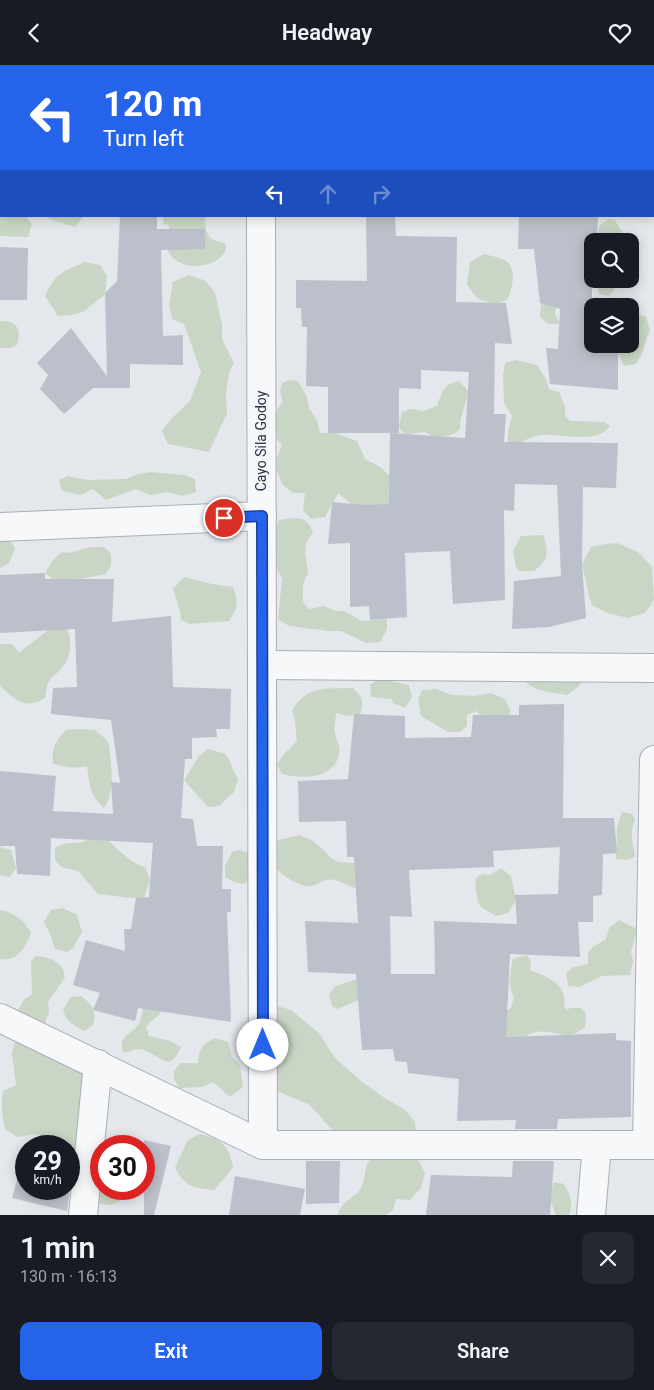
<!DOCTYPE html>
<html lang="en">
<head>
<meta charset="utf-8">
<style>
	:root { --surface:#171b24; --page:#242831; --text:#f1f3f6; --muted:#9ea1a6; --accent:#2563eb }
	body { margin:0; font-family:Roboto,sans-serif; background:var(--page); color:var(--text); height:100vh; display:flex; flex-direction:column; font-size:19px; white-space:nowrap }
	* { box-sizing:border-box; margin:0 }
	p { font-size:16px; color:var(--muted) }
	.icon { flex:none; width:28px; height:28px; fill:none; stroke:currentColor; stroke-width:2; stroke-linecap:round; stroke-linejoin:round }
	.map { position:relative; height:1150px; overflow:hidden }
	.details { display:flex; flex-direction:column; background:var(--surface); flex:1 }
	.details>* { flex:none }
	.guide { position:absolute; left:0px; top:0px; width:655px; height:152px; box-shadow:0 2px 12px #0003; background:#2563eb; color:#fff; overflow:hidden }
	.controls { position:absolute; left:584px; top:168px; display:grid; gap:10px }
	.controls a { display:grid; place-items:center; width:55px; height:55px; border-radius:10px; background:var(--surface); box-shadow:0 2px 12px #0003; font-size:25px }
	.speed { position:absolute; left:15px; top:1070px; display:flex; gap:10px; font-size:25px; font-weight:700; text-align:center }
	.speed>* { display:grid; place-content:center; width:65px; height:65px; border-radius:50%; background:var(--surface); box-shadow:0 2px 12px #0003; line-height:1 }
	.speed small { font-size:12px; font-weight:400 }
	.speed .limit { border:8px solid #d22; background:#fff; color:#111 }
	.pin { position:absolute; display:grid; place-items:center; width:42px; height:42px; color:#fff; margin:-21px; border:2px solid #fff; border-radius:50%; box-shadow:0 1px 5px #0007 }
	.me { position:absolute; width:55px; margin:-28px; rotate:0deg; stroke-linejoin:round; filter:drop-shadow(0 0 4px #0008) }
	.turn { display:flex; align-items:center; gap:18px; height:105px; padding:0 20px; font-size:22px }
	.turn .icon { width:65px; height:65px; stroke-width:2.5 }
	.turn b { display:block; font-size:35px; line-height:42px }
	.lanes { display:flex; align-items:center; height:48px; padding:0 20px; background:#0003; justify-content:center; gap:25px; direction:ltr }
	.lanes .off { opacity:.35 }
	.round { display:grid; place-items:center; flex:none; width:52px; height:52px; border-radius:10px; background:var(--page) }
	.headline { display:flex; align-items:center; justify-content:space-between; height:85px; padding:0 20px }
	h1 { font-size:30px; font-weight:600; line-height:38px }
	.button { display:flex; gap:10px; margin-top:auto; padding:10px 20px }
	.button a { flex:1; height:58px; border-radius:10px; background:var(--accent); color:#fff; font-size:20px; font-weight:600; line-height:58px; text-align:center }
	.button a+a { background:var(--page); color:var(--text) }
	header { display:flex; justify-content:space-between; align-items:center; height:65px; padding:0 20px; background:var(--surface); font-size:22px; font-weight:600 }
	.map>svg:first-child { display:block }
</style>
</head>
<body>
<header><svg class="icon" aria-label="back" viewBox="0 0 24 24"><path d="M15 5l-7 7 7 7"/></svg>Headway<svg class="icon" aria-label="heart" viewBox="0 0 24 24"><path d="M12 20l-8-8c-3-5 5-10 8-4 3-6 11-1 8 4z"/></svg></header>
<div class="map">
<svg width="654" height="1150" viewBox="0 0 654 1150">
	<rect width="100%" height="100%" fill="#e4e7ec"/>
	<g fill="#c9d6c5">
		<path d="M 0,142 L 1,142 L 1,151 L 26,151 L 32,159 L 28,172 L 0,171 Z"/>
		<path d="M 48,151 L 84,151 L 75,162 L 49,154 Z"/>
		<path d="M 162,151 L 205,151 L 206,166 L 211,174 L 226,179 C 226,181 226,184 225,186 C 217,205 173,208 167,182 L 170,177 L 169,160 L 164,159 Z"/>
		<path d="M 609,154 L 615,155 L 623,169 L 621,176 L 598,176 L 599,161 Z"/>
		<path d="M 484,189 C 490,191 502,192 507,197 C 517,205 512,225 507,235 L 495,239 L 478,234 L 467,220 L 470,197 Z"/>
		<path d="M 85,197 L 100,200 L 107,211 L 105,229 L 83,247 L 71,250 L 58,251 L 45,231 C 57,206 61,208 85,197 Z"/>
		<path d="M 630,200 L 633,203 L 631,213 L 627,218 L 616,219 L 614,226 L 608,231 L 599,229 L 596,214 L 630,214 Z"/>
		<path d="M 189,210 L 206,216 L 215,228 L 222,260 L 222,274 L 234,298 L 229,308 L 226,328 L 227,348 L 209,387 L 168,379 L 162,366 L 170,355 L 190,336 L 201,307 L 184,259 L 172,254 L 169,240 L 173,217 Z"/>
		<path d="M 545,231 L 556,243 L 555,249 L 560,258 C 550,261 547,259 540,252 L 541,241 Z"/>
		<path d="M 630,246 L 646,252 L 650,265 C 644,278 644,287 636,299 L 624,301 L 618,288 L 618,279 L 630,279 Z"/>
		<path d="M 0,256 C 17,256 22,264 17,280 L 10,283 L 0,283 Z"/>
		<path d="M 516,295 L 537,300 L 546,314 L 549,324 L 559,327 L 565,342 L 565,351 L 570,356 L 604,357 L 610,361 C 597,380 560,368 541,370 C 532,371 522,377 515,380 L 508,377 L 508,367 L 512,351 L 504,338 L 503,311 L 505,298 Z"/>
		<path d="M 289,315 L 298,316 L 307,332 L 309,343 L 317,355 L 320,368 L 335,368 L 357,376 L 365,394 L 379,401 L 390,411 L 393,438 L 384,439 L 388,464 L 360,461 L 351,439 L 338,428 L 325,452 L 311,454 L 303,445 L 305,428 L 293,428 L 283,420 L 274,400 L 282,380 L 271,367 L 273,350 L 283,337 L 280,327 L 282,318 Z"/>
		<path d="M 459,316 L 468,326 C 466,340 460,351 460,364 C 452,372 443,372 433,371 C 430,370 428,368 425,367 C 419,367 411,369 404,369 L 399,362 L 402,347 L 410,344 L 424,346 L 437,341 C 442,328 443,319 459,316 Z"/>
		<path d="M 151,407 L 184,410 L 195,414 L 196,427 L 183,431 L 168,427 L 150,430 L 136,424 L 106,435 L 93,424 L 81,430 L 62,426 L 59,415 L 68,411 L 87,415 L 126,414 L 138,409 Z"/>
		<path d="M 292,453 C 304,453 309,456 313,467 L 306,478 L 305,488 L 308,507 L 303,520 L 303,537 L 309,544 L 324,541 L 335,546 L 344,546 L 362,556 L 387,554 L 387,564 L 380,577 L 366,578 L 341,566 L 328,566 L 289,561 L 278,554 L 282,514 L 272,493 L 270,471 L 279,455 Z"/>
		<path d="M 0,454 L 9,475 L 15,483 L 9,498 L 0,503 Z"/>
		<path d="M 543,470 C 549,488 549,494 534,506 L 520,506 L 516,503 L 513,485 L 521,471 Z"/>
		<path d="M 617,478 L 638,487 L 652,502 L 654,535 L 645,548 L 628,553 L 607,548 L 592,540 L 589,531 L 582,499 L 591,482 L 605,479 Z"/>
		<path d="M 90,482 L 104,482 L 111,489 L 111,500 L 106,509 L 74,515 L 53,514 L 45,508 L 53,495 L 62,487 L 69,488 Z"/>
		<path d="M 184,512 L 212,519 L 233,522 C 239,539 238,542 229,556 L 190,559 L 181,555 L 180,546 L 173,524 Z"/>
		<path d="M 66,560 C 72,576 73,592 60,605 C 55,610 49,614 47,621 C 46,624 46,629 45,633 C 26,646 14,634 0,621 L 0,579 L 12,579 L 19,588 L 48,565 Z"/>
		<path d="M 584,613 L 578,622 L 567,630 C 552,627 533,627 523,614 Z"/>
		<path d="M 377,615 L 386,615 L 409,620 L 412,632 L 405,643 L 393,638 L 392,634 L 371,632 L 370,620 Z"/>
		<path d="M 353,623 C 362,632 365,636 360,649 L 348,651 L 336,648 C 336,654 333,662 335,668 C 336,674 341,683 339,690 C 333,715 301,714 282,709 L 277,700 L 283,690 L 297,676 C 295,663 297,658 292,646 C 306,620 326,624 353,623 Z"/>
		<path d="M 436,624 L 452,630 L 475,631 L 491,628 L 505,634 L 510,645 L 510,654 L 484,652 L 476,646 L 467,650 L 467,661 L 460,667 L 448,667 L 421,651 L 418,635 L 422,625 Z"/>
		<path d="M 80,664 L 95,665 L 108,676 C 111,694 116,728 104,743 C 89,728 90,721 87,701 C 76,704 65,702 53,699 C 51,684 55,676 66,665 Z"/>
		<path d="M 208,684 L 226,689 L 238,715 L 234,727 L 219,741 L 208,742 L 184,715 L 199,691 Z"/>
		<path d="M 622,747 L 632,749 L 635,754 C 629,770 633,775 635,792 L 627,795 L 616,794 L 617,762 Z"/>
		<path d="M 299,770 L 313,776 L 325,786 L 331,793 L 338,797 L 356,798 L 359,824 C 350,822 341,816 334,815 C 324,813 320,819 312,821 C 302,823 281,811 276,802 C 273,797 273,789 272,783 L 279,775 Z"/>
		<path d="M 89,774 L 109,776 C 119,786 131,798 145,802 L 150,815 L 144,833 C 128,834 114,830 98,829 L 78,806 L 61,802 L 55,795 L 55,783 C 70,774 75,782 89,774 Z"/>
		<path d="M 0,782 L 11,785 L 16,803 L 10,812 L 0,810 Z"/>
		<path d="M 240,785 L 250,789 L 251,813 L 244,819 L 234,817 L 225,812 L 225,801 L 232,787 Z"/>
		<path d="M 501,803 L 511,811 L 516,835 L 508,848 L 496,851 L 481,842 L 478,838 L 475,816 L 478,811 L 483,809 L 490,810 Z"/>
		<path d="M 63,843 L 77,850 L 82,867 L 73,883 L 67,887 L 55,884 L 50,869 L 44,857 L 51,845 Z"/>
		<path d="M 0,845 C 15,848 24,855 31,868 C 25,882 18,897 0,894 Z"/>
		<path d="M 619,855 L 637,864 L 631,887 L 633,896 L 630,910 L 602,911 L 579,922 L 568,921 L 566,908 L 574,902 L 588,899 L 588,888 L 593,882 L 606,874 L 609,863 Z"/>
		<path d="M 527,890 L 531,897 L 530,905 C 548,912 568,919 564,942 L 567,945 L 570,943 L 581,943 L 586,949 L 585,962 C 565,979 558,964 538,967 C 525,968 519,979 508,984 L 489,960 L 502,948 L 511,943 L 514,932 C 507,919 510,908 513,894 Z"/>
		<path d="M 35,891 C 49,892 63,896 65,912 L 48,937 L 49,947 L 44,962 L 16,948 L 24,935 L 32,929 L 31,897 Z"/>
		<path d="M 354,915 L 366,917 L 365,934 C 354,935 347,941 337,944 L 332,941 L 329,929 L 336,921 Z"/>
		<path d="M 81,931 C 92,939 97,945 93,960 L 85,966 C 75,961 66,957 63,945 L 71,932 Z"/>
		<path d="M 165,934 L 160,949 L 146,961 L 149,971 L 170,976 L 181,982 C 178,989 175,994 168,997 C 158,994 147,983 138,984 C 132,984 129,988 123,987 C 119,969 129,972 138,960 C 142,955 142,947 143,940 Z"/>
		<path d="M 277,941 L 291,945 L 319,968 L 335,993 L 361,1016 L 383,1032 L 404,1044 L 415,1057 L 416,1072 L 335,1068 L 310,1040 L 275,1025 L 263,957 Z"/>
		<path d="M 27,973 L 88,1009 L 85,1075 L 70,1089 L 69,1089 L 69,1081 L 48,1081 L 46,1072 L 35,1069 L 17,1072 L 5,1064 C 3,1051 0,1039 3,1026 L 16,1020 L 12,988 L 15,977 Z"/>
		<path d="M 215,973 L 228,977 L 232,992 L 240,1000 L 243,1022 L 230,1032 L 213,1017 L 202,1022 L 179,1023 L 174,1014 L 174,1006 L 181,998 L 198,998 C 200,982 201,981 215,973 Z"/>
		<path d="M 200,1069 C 222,1075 228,1079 233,1102 L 223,1115 L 214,1125 C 193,1123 184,1122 175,1102 L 188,1075 Z"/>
		<path d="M 375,1090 L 409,1090 L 419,1096 L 425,1108 L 421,1123 L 410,1135 L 396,1134 L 393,1145 L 386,1150 L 338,1150 C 339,1139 352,1134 359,1126 C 368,1115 361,1100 375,1090 Z"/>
		<path d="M 101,1100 L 101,1124 L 128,1124 L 129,1129 C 114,1141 110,1142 92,1137 Z"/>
		<path d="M 554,1117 L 564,1119 C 570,1130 574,1138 569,1150 L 555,1150 C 555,1145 553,1143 551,1138 C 550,1132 552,1122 554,1117 Z"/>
	</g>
	<g fill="#bbc0ca" fill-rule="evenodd">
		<path d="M 120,151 L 157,151 L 157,164 L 205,164 L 205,184 L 161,185 L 163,271 L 183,270 L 183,300 L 130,299 L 130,323 L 93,323 L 64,349 L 40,324 L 48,310 L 37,298 L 71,263 L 107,311 L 105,228 L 117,216 Z"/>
		<path d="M 366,151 L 395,151 L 396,171 L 457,172 L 456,237 L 506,238 L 512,279 L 495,278 L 494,349 L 506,349 L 504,377 L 618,378 L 616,423 L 583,422 L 582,499 L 586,553 L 549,562 L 512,564 L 514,516 L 561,511 L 557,420 L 515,419 L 514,446 L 504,445 L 505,535 L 453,539 L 450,486 L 405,488 L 407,552 L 370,555 L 369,541 L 350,542 L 350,478 L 328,479 L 332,437 L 365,440 L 389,439 L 390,368 L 328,368 L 328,322 L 306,321 L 307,262 L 302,262 L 301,243 L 296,243 L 296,215 L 367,216 ZM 421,305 L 469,307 L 465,373 L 391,368 L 399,368 L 399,323 L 421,324 Z"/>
		<path d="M 519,151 L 598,151 L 597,176 L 592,176 L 592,237 L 616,238 L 616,241 L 592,241 L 592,279 L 618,279 L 618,325 L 550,319 L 546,283 L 558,284 L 560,244 L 540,238 L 534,184 L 518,184 Z"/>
		<path d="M 0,182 L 28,183 L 27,235 L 0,235 Z"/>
		<path d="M 45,508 L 45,514 L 114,514 L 112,557 L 171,551 L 173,622 L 231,624 L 230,664 L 216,664 L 217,672 L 192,673 L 192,694 L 185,694 L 181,753 L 193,754 L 197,781 L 223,781 L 222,824 L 231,824 L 231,847 L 227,847 L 231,957 L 138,943 L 135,956 L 93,945 L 100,928 L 73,920 L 86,875 L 125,886 L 124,864 L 131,864 L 136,833 L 149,832 L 153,778 L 51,773 L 50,811 L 17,809 L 15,781 L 0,781 L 0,706 L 56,711 L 53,746 L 113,749 L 111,717 L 120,718 L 111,655 L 51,649 L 53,623 L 77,622 L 75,564 L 0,568 L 0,510 Z"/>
		<path d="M 564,639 L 563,753 L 614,753 L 617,788 L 603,789 L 602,830 L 593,831 L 593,857 L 578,857 L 580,892 L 510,889 L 506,972 L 616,968 L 616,975 L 631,976 L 631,1052 L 558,1054 L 557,1064 L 515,1064 L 516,1055 L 457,1056 L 459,1014 L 408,1008 L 407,997 L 395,996 L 393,984 L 362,985 L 356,909 L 308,907 L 305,856 L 358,858 L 354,792 L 347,792 L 346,756 L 299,757 L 298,716 L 348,714 L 354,649 L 405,651 L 405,673 L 471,672 L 473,650 L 519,650 L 519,640 ZM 560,782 L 558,829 L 515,830 L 517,859 L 434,856 L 435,909 L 391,909 L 390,851 L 412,852 L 409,805 L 494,802 L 493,786 Z"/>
		<path d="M 144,1075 L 171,1081 L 154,1150 L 144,1150 Z"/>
		<path d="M 25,1087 L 26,1124 L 69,1124 L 69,1094 L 73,1095 L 67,1146 L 12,1133 Z"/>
		<path d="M 306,1096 L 340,1096 L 339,1138 L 306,1139 Z"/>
		<path d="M 513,1096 L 554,1096 L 550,1150 L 426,1150 L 431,1110 L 512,1112 Z"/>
		<path d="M 235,1111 L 305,1124 L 300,1150 L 229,1150 Z"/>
	</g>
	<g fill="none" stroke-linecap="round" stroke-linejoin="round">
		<defs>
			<g id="minor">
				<path d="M 264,1 L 264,0"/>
				<path d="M 261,151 L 263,1080"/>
				<path d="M 0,462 L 262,451"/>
				<path d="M 262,600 L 654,603"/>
				<path d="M 0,953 L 263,1080 L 654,1080"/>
				<path d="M 647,1080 L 654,695"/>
				<path d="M 83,1150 L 98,999"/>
				<path d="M 591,1150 L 597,1080"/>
			</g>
		</defs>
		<use href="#minor" stroke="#a9aeb7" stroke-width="30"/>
		<use href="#minor" stroke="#f7f8fa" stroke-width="28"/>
	</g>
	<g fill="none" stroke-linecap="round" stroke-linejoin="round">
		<defs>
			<path id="route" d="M 224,453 L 262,451 L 263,980"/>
		</defs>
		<use href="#route" stroke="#184099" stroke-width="12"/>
		<use href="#route" stroke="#2563eb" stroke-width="9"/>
	</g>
	<g text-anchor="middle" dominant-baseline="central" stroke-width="5" stroke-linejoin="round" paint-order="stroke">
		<g font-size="14" fill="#2b3445" stroke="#f4f6f9">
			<text transform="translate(261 376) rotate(-90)">Cayo Sila Godoy</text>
		</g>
	</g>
</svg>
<div class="controls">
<a><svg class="icon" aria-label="search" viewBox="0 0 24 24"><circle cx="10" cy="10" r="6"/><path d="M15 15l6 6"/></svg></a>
<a><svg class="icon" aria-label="layers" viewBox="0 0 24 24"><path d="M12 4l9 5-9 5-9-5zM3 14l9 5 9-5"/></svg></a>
</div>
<div class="speed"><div>29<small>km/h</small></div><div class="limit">30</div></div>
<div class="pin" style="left:224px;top:453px;background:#d93025"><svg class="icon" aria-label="arrive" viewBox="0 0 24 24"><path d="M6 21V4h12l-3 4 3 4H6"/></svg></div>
<svg class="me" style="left:263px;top:980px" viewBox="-20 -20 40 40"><circle r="19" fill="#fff"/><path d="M0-13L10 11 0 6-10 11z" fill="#2563eb"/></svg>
<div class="guide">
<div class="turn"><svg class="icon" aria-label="left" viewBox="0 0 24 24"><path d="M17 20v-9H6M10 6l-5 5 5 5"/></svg><div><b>120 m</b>Turn left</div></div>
<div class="lanes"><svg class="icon" aria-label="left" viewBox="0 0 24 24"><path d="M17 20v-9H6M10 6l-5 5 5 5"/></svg><svg class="icon off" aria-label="ahead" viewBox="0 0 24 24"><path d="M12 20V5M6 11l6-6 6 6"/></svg><svg class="icon off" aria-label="right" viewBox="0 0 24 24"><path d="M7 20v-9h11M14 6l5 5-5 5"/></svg></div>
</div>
</div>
<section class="details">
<div class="headline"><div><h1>1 min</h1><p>130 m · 16:13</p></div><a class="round"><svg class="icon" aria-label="close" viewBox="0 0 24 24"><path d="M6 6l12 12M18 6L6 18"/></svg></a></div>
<div class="button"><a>Exit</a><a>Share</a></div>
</section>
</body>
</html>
